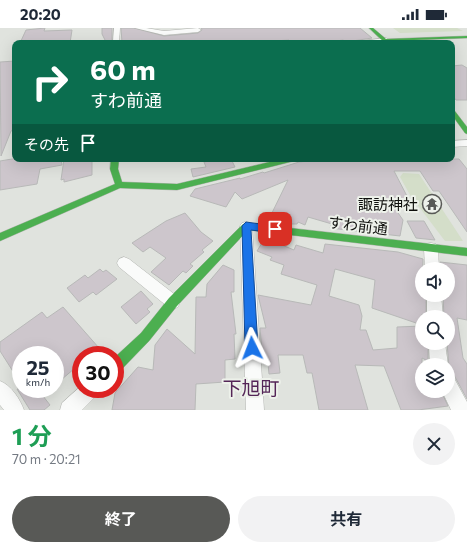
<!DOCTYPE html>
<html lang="ja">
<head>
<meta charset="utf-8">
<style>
	:root { --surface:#fff; --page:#f2f2f3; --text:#1f2937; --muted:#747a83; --accent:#585956 }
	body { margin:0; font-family:Commissioner,"Noto Sans JP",sans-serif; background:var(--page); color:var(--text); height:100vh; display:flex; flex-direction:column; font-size:15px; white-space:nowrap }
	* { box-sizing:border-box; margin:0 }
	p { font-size:13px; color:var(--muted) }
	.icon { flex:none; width:22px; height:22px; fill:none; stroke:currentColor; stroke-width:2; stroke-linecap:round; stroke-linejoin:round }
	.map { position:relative; height:382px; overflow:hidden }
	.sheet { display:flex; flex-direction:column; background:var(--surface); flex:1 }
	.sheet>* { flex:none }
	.top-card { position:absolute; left:12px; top:12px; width:443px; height:122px; border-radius:8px; box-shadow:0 4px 16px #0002; background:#0b6e4f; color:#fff; overflow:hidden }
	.buttons { position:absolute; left:415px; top:234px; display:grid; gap:8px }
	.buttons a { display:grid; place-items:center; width:40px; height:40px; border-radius:50%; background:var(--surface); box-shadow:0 4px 16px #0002; font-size:20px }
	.speed { position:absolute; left:12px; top:318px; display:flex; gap:8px; font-size:20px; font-weight:700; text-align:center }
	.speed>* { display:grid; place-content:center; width:52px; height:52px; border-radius:50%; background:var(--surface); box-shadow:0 4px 16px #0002; line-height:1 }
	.speed small { font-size:10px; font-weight:400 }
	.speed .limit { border:6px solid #d22; background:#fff; color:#111 }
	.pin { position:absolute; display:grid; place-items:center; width:34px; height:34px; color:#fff; margin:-17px; border-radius:8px; box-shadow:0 2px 6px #0006 }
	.me { position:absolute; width:44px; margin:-22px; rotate:357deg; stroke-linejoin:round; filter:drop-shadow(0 0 3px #0008) }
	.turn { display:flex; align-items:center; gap:14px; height:84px; padding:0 12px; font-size:18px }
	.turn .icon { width:52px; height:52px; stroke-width:2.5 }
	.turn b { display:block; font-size:28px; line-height:34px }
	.then { display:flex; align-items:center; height:38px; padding:0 12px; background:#0003; gap:8px; font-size:15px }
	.round { display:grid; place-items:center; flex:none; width:42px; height:42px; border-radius:21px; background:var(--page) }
	.summary { display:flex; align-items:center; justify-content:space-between; height:68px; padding:0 12px }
	h1 { font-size:24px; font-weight:700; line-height:30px; color:#1e9e55 }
	.primary-button { display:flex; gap:8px; margin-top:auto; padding:8px 12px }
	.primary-button a { flex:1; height:46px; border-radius:24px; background:var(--accent); color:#fff; font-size:16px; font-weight:700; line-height:46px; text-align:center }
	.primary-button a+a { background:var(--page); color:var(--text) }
	.status { display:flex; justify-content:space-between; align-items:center; height:28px; padding:0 20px; background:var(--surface); direction:ltr }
	.status svg { height:11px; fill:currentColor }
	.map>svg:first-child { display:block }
</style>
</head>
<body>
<div class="status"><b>20:20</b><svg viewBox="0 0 49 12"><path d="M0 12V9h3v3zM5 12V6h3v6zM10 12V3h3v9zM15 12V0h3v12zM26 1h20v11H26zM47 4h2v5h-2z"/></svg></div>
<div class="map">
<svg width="467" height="382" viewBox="0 0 467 382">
	<rect width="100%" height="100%" fill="#e0e3de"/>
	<g fill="#d4dec9">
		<path d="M 393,0 L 457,0 L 463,3 L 400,5 Z"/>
		<path d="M 403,145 L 419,146 L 463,213 L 445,213 L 410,167 L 400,149 Z"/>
	</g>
	<g fill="#cdc6cc" stroke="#b8b9b8">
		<path d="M 45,0 L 44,3 L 72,2 L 70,15 L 20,15 L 26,2 Z"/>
		<path d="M 102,0 L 112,0 L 112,14 L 106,14 L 102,6 Z"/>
		<path d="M 121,0 L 134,0 L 164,8 L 198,5 L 202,2 L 201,0 L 360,0 L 372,10 L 346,14 L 343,12 L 322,15 L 292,15 L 289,12 L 244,15 L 192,15 L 192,13 L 171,15 L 122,15 Z"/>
		<path d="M 15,33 L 15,101 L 11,103 L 1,128 L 0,34 Z"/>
		<path d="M 462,37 L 467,40 L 467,72 L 456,72 L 452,67 L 452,38 Z"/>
		<path d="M 12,131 L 61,131 L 62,137 L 40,141 L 37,156 L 0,162 L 0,133 Z"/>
		<path d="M 64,131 L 92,131 L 92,147 L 64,154 L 64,151 L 61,152 Z"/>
		<path d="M 222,131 L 231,131 L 235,139 L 193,149 L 191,141 L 206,139 L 204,134 Z"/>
		<path d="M 328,131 L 459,131 L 467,141 L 467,204 L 439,163 L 433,163 L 420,143 L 394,143 L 409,172 L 389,172 L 403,192 L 400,208 L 330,200 L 332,196 L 308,189 L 305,197 L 298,194 L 297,196 L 290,196 L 270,189 L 288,152 L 242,171 L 235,164 L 226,179 L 190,168 L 195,161 L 240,150 L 240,151 L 263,144 L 264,145 L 299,134 Z"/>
		<path d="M 185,185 L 201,204 L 213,213 L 202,222 L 204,224 L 190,236 L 193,238 L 186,245 L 183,243 L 169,257 L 151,244 L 166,230 L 150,219 L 143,224 L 132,215 L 166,193 Z"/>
		<path d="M 407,193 L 424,193 L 435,212 L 416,210 Z"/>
		<path d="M 265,210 L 294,222 L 296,217 L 323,225 L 325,216 L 398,224 L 423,231 L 422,267 L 426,267 L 426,287 L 422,286 L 422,297 L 372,280 L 375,252 L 335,241 L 329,268 L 359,277 L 362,288 L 360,302 L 366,302 L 373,322 L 397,320 L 397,299 L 422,298 L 422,315 L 428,315 L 428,333 L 422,330 L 422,363 L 441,363 L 448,378 L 418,382 L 401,382 L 384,338 L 355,337 L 368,382 L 319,382 L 312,345 L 307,345 L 303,327 L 278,327 L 280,345 L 269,346 L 268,336 L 263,336 L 260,300 L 266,300 L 258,267 L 311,277 L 317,257 L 281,246 L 284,237 L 270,232 L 272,229 L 257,223 Z"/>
		<path d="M 440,234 L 467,237 L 467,292 L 457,290 L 463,330 L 467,336 L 467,371 L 449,338 L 447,315 L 448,315 L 448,289 L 444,289 L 443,267 L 448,267 L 448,241 L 440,241 Z"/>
		<path d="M 223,237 L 234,242 L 234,264 L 231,264 L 236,306 L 234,306 L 235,331 L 225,332 L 225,354 L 196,356 L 195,382 L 112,382 L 115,365 L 138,339 L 153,342 L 155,317 L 167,301 L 195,326 L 196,269 L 206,269 L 207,256 Z"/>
		<path d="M 100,241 L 103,244 L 106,242 L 117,251 L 96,267 L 93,264 L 79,274 L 67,260 L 85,247 L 88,250 Z"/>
		<path d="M 141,263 L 153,276 L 147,281 L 150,284 L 136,296 L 121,279 Z"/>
		<path d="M 63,279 L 99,320 L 90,327 L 81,327 L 81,335 L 55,357 L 55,327 L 21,327 L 21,356 L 0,323 L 0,314 L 42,284 L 47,290 Z"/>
		<path d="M 17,361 L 51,361 L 43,368 L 50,377 L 44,382 L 30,382 Z"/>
	</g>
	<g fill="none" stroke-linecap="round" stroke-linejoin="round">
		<defs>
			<g id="street">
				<path d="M 114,0 L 120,0 L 119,15 L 113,15 Z"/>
				<path d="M 135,0 L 146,0 L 164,3 L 198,0 L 201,2 L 198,4 L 164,7 Z"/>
				<path d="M 386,10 L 388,11 L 388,13 L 358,15 L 361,13 Z"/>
				<path d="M 467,112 L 467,118 L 452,119 L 452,113 Z"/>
				<path d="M 246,194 L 250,195 L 252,198 L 264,382 L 246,382 L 240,198 L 242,195 Z"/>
				<path d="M 431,215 L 436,216 L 438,220 L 439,241 L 425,241 L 424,220 L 426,216 Z"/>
				<path d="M 124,229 L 129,231 L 178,269 L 180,274 L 178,279 L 173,281 L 168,279 L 119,239 L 117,235 L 119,231 Z"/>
				<path d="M 427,267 L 441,267 L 443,289 L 427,289 Z"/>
				<path d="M 429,315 L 445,315 L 448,337 L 430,337 Z"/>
				<path d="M 448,347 L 454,350 L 467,374 L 467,382 L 451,382 L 442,363 L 448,363 Z"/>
				<path d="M 0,353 C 11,357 20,371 24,382 L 4,382 L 0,377 Z"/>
				<path d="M 81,358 L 81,361 L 100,361 L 97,367 L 82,382 L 60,382 L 62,375 Z"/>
			</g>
			<g id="fast">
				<path d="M 369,0 L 373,0 L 386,11 L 467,8 L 467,10 L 388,13 L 390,15 L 385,15 Z"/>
				<path d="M 452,81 L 454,82 L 467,99 L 467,106 L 465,105 L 452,87 Z"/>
				<path d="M 111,131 L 119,131 L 118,141 L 122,154 L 177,156 L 282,131 L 295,131 L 294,133 L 177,162 L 120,160 L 0,213 L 0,205 L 115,156 L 110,141 Z"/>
				<path d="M 246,195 L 467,220 L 467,228 L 248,202 L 177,278 L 149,313 L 120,343 L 115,344 L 115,329 L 141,305 L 169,270 L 243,196 Z"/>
			</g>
		</defs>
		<use href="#street" stroke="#b3b5b1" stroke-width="1"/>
		<use href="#fast" stroke="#b3b5b1" stroke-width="1"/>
		<use href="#street" fill="#fafbfa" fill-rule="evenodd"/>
		<use href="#fast" fill="#4caf50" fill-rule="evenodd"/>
	</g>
	<path fill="#1a73e8" stroke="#114b97" d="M 246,194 L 275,198 L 280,201 L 275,205 L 251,202 L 258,320 L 256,325 L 252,327 L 247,325 L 245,320 L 242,198 Z"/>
	<defs>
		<symbol id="temple-ring" viewBox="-11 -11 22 22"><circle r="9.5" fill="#edf1ea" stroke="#585956" stroke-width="1.5"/><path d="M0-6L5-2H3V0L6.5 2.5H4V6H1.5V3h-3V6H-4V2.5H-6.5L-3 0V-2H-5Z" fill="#585956"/></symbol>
	</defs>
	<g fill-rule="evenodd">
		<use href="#temple-ring" x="421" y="165" width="22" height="22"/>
	</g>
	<g text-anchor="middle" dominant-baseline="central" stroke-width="4" stroke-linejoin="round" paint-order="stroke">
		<g font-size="15" fill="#0e0f0c" stroke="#edf1ea" text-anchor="end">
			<text x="418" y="176">諏訪神社</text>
		</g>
		<g font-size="15" fill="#0e0f0c" stroke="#edf1ea">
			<text transform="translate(358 197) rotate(7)">すわ前通</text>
		</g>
		<g font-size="19" fill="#542557" stroke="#edf1ea">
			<text x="251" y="359">下旭町</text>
		</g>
	</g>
</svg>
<div class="buttons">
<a><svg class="icon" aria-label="sound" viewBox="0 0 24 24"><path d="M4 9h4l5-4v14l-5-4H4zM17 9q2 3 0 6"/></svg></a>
<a><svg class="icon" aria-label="search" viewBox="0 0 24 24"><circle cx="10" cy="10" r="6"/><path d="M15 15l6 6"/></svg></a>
<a><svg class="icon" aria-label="layers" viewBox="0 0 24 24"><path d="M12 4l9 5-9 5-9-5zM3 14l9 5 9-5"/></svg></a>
</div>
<div class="speed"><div>25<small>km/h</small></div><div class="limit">30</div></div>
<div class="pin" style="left:275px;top:201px;background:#d93025"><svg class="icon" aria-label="arrive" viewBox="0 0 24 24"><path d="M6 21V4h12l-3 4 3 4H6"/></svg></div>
<svg class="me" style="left:252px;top:320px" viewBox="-20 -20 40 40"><path d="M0-17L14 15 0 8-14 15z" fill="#1a73e8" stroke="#fff" stroke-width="4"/></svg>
<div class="top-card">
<div class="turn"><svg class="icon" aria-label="right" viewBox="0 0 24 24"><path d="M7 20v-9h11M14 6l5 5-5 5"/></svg><div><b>60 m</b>すわ前通</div></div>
<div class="then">その先<svg class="icon" aria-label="arrive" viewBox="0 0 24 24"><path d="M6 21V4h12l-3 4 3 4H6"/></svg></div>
</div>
</div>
<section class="sheet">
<div class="summary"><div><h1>1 分</h1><p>70 m · 20:21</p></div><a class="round"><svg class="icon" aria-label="close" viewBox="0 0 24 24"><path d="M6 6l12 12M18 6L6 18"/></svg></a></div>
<div class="primary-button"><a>終了</a><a>共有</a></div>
</section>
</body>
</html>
